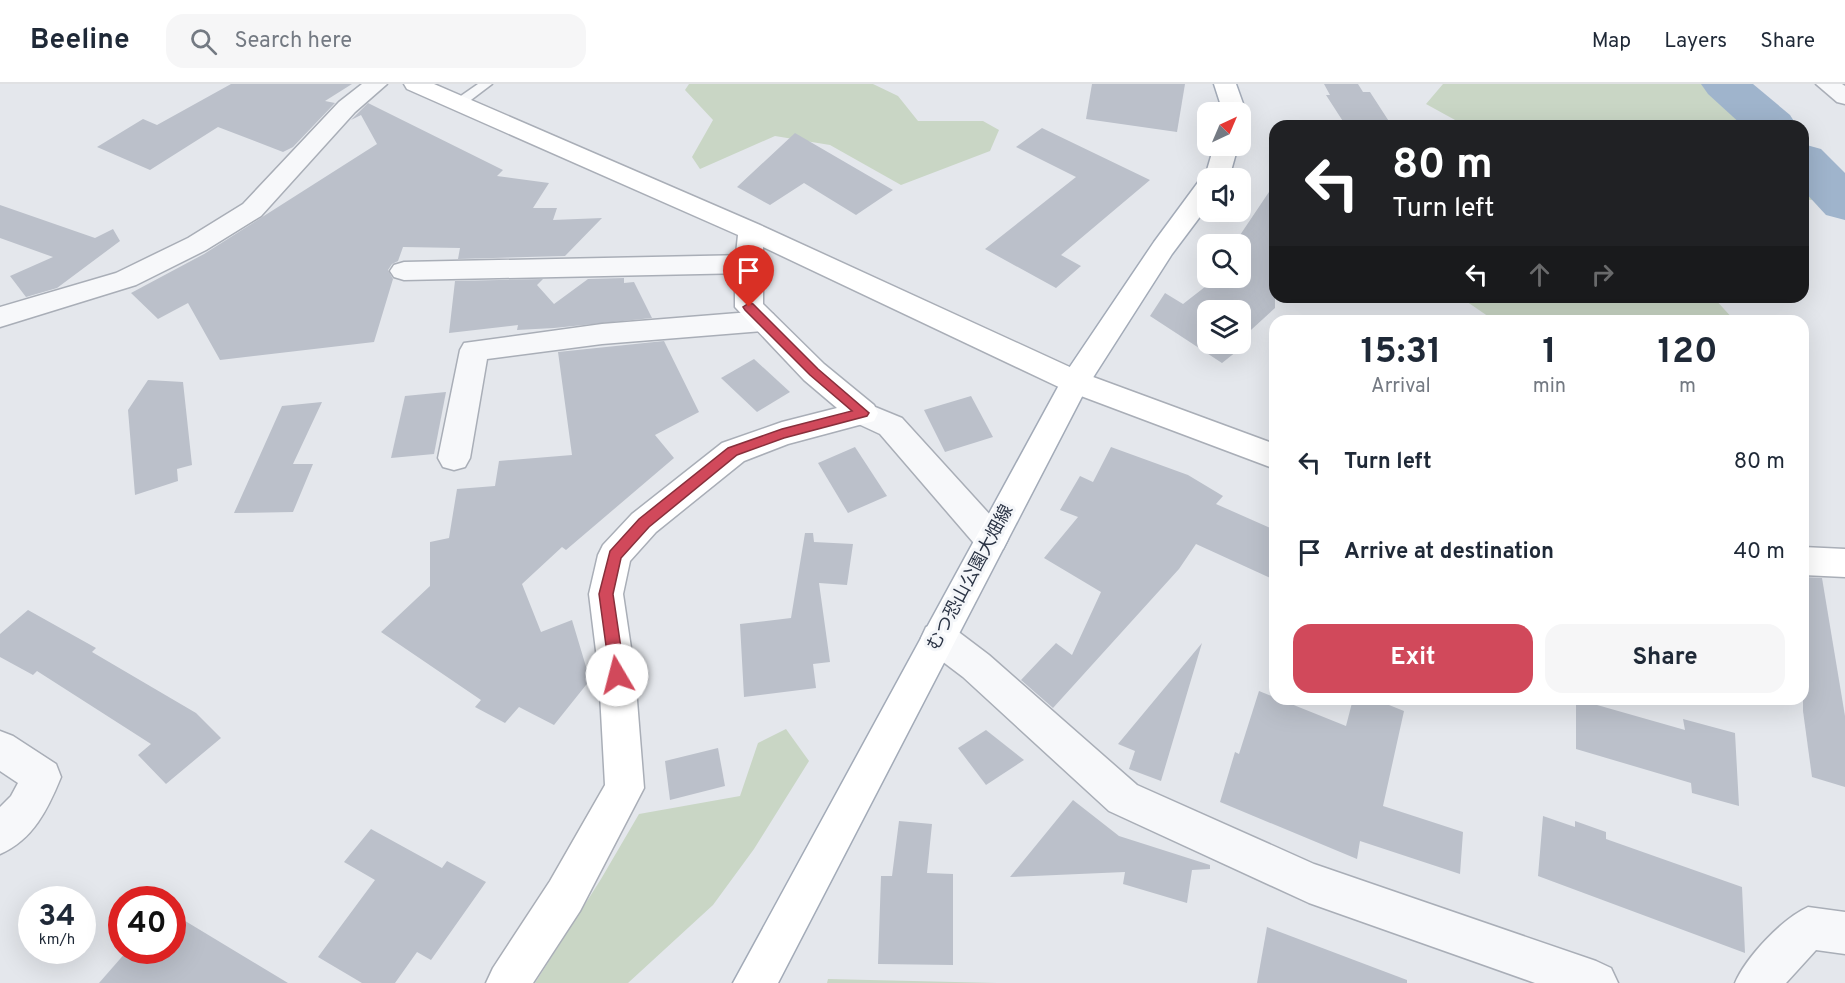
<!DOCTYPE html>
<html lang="en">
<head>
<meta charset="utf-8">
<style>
	:root { --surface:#fff; --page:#f6f6f7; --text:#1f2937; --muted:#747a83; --line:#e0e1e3; --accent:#d1495b }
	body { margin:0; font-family:Overpass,"Noto Sans JP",sans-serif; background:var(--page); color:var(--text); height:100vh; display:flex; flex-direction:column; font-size:22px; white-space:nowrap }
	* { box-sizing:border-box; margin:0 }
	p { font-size:20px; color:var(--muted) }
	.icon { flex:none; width:33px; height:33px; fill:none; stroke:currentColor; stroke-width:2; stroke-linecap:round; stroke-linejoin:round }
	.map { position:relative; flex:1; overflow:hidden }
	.sheet { position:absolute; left:1269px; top:231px; width:540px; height:390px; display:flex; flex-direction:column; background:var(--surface); border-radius:18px; box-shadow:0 6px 24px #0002 }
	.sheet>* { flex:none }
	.banner { position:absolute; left:1269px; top:36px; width:540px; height:183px; border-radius:18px; box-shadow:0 6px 24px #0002; background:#202124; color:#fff; overflow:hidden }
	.needle { width:39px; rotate:44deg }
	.buttons { position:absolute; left:1197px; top:18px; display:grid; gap:12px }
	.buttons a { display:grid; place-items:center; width:54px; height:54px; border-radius:12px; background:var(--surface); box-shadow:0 6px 24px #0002; font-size:30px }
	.speed { position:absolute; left:18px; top:802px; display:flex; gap:12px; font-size:30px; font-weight:700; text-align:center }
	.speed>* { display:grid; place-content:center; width:78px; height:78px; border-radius:50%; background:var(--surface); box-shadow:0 6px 24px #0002; line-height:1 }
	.speed small { font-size:15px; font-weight:400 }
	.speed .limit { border:9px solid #d22; background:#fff; color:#111 }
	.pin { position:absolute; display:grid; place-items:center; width:51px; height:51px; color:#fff; margin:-62px -26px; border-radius:50% 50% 50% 0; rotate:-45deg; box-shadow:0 0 6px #0007 }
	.pin .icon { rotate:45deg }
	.me { position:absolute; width:66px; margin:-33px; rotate:352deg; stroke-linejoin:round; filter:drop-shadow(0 0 4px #0008) }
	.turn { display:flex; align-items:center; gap:21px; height:126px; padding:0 24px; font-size:27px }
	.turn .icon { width:78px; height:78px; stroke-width:2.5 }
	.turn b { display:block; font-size:42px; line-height:51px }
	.lanes { display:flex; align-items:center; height:57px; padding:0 24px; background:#0003; justify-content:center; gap:30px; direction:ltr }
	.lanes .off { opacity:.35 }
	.eta { display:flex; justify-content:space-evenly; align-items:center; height:102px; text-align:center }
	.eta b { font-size:36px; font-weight:700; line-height:42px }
	.cta { display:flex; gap:12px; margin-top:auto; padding:12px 24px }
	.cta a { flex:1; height:69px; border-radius:18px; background:var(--accent); color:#fff; font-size:24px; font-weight:700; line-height:69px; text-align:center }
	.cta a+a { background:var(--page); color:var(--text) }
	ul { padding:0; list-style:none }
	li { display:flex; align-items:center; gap:18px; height:90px; padding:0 24px }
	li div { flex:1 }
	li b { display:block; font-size:22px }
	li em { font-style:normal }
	header { display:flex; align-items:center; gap:36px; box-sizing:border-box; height:84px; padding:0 30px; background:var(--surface); border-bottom:2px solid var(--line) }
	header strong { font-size:28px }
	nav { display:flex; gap:33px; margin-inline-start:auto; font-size:21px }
	.search { width:420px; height:54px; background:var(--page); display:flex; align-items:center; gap:15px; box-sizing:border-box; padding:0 21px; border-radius:18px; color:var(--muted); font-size:22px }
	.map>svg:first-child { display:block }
</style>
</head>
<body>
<header>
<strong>Beeline</strong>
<div class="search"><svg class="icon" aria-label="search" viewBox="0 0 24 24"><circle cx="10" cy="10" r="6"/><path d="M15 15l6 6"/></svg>Search here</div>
<nav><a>Map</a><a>Layers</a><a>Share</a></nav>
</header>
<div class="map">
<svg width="1845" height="899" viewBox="0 0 1845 899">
	<rect width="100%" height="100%" fill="#e4e7ec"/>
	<g fill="#c9d6c5">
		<path d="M 689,0 L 873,0 L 898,12 L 918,37 L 983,37 L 999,46 L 990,67 L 901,101 L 830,61 L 775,52 L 700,85 L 692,73 L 713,36 L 685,6 Z"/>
		<path d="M 1443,0 L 1736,0 L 1754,40 L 1757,42 L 1466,42 L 1426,20 Z"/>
		<path d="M 1803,67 L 1845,90 L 1845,115 L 1803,116 Z"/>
		<path d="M 1460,213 L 1713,213 L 1735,237 L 1495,237 Z"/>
		<path d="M 786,645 L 809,677 L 754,765 L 713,821 L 628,899 L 535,899 L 601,795 L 639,730 L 740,712 L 758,659 Z"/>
		<path d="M 828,895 L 997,899 L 827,899 Z"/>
	</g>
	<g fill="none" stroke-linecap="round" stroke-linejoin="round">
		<g fill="#9fb4cc" fill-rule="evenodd">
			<path d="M 1701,0 L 1753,0 L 1790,31 L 1797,42 L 1743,42 L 1708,10 Z"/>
			<path d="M 1803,60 L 1821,65 L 1845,89 L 1845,136 L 1826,131 L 1803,106 Z"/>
		</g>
	</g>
	<g fill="#bbc0ca">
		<path d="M 231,0 L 352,0 L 325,17 L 335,19 L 293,63 L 283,68 L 218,43 L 150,86 L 97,63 L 143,35 L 157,41 Z"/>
		<path d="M 1092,0 L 1185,0 L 1177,48 L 1086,35 Z"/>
		<path d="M 1324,0 L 1358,0 L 1363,8 L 1370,8 L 1392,42 L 1346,42 L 1326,11 L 1330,11 Z"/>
		<path d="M 368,19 L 503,86 L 497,92 L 549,99 L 533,124 L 557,124 L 553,136 L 602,134 L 565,172 L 458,175 L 460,164 L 403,163 L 398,177 L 392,180 L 388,186 L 393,195 L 374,258 L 220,276 L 188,219 L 158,235 L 131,209 L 204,170 L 377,60 L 361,31 L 351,36 Z"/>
		<path d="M 1042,44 L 1150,96 L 1061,171 L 1081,182 L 1056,204 L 985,165 L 1076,93 L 1016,63 Z"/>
		<path d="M 795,49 L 893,106 L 856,131 L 804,99 L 770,121 L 737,103 Z"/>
		<path d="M 1275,99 L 1275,224 L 1240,256 L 1240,226 L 1208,226 L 1208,260 L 1240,260 L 1240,256 L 1246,260 L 1222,279 L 1150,232 L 1165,209 L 1183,220 L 1210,199 L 1213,194 L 1240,194 L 1240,160 L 1234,160 Z"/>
		<path d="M 0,121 L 95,154 L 113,145 L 120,157 L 57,204 L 26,213 L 10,192 L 53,173 L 0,154 Z"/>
		<path d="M 624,194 L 624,199 L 634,198 L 652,234 L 554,244 L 517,246 L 518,241 L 449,249 L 455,197 L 543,195 L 537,201 L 554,220 L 588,195 Z"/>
		<path d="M 664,257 L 699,328 L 655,351 L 674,374 L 566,466 L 562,463 L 522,500 L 541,548 L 572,536 L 590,596 L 554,641 L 519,623 L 505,639 L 475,623 L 481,616 L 381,548 L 430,502 L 430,458 L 449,454 L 457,405 L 495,402 L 499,377 L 572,371 L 558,268 Z"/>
		<path d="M 754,275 L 790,308 L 757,328 L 721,294 Z"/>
		<path d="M 148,296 L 183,298 L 192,381 L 177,385 L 178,397 L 135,411 L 128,326 Z"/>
		<path d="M 446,308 L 434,370 L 391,374 L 405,312 Z"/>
		<path d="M 971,312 L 993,353 L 945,368 L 924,326 Z"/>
		<path d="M 322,318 L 293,380 L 313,380 L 293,428 L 234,429 L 282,322 Z"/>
		<path d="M 855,363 L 887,412 L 848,429 L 818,379 Z"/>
		<path d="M 1111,363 L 1188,391 L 1223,412 L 1216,420 L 1275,446 L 1275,496 L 1196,460 L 1179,485 L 1053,624 L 1021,596 L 1056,559 L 1072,571 L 1101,508 L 1044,474 L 1078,433 L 1060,426 L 1080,392 L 1093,398 Z"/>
		<path d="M 805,449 L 813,449 L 814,458 L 853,460 L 847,501 L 819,499 L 830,578 L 813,580 L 816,604 L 744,613 L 740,540 L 791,534 Z"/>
		<path d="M 1803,493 L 1822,494 L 1845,632 L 1845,703 L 1812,693 L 1803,627 Z"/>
		<path d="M 28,526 L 96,564 L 92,568 L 196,629 L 221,654 L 166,700 L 138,671 L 151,660 L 37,587 L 33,591 L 0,573 L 0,550 Z"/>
		<path d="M 1202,559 L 1161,697 L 1129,685 L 1135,667 L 1118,660 Z"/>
		<path d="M 1259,607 L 1346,642 L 1353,615 L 1374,615 L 1404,627 L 1383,722 L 1463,748 L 1460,790 L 1360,757 L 1357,775 L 1220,718 L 1235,668 L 1239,670 Z"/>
		<path d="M 1576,615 L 1685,646 L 1683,635 L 1735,649 L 1739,722 L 1692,709 L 1691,699 L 1576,665 Z"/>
		<path d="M 986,646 L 1024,676 L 986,701 L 958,664 Z"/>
		<path d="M 718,664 L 725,702 L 670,716 L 665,677 Z"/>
		<path d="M 1073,716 L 1119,752 L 1210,781 L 1210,785 L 1192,786 L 1187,819 L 1123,800 L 1125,788 L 1010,793 Z"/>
		<path d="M 1543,732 L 1575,743 L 1575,737 L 1606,748 L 1606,755 L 1742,803 L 1745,869 L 1538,792 Z"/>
		<path d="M 899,737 L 932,740 L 927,789 L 953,790 L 953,881 L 878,880 L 881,792 L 892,792 Z"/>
		<path d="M 371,745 L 442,784 L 447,777 L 486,798 L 431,876 L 417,868 L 395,899 L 362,899 L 318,873 L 375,796 L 344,778 Z"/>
		<path d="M 172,829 L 288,899 L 99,899 L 127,867 L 172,867 Z"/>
		<path d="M 1267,843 L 1407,896 L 1407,899 L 1257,899 Z"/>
	</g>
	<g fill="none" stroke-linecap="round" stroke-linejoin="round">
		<defs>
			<path id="lane" d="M 478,0 L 492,0 L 463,22 L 455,22 L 453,19 L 455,16 Z"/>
			<g id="street">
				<path d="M 362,0 L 387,0 L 355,28 L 261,132 L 206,166 L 136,201 L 0,243 L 0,223 L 116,189 L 188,154 L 243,120 L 339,18 Z"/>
				<path d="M 1816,0 L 1842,0 L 1845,2 L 1845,20 L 1837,18 Z"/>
				<path d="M 748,171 L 757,174 L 761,180 L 757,186 L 748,189 L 404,196 L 394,193 L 390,187 L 394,181 L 404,178 Z"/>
				<path d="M 763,227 L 773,230 L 777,237 L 773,244 L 763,247 L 602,260 L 487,275 L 470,374 L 465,383 L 454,386 L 443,383 L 438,374 L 460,266 L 464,259 L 602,240 Z"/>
				<path d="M 863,318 L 902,334 L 1003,445 L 1008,455 L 1003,465 L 991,469 L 979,465 L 880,350 L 852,337 L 848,329 L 852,321 Z"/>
				<path d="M 939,538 L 952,543 L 989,571 L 1137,701 L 1314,780 L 1596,877 L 1611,884 L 1618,899 L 1535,899 L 1309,819 L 1109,727 L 963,593 L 926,565 L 921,554 L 926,543 Z"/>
				<path d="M 0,647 L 13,652 L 56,680 L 61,693 C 48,725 33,756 0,770 L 0,723 L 11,712 L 18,699 L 0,687 Z"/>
				<path d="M 1808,823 L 1845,828 L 1845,870 L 1816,866 L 1786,899 L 1735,899 C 1746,873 1783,834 1808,823 Z"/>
			</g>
			<g id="secondary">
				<path d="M 404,0 L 434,0 L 760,141 L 1085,290 L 1275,360 L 1275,385 L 1065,306 L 763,163 L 763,220 L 824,280 L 874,321 L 878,329 L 874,337 L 788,360 L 744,377 L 656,448 L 630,477 L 623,510 L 635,591 L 644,704 L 580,827 L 533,899 L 486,899 L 493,884 L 550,797 L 605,701 L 599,591 L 589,510 L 598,471 L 603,461 L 632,430 L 722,359 L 782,338 L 837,324 L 804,296 L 735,223 L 735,180 L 738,151 L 407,5 Z"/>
				<path d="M 1803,463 L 1845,465 L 1845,493 L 1803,491 Z"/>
			</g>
			<g id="primary">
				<path d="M 1214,0 L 1236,0 L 1246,28 L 1242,33 L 1240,33 L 1240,28 L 1223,28 Z"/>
				<path d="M 1214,62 L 1238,62 L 1231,87 L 1226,94 L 1208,94 L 1208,122 L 1172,170 L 1087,303 L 778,899 L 733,899 L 1065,290 L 1154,158 L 1199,97 L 1203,96 L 1202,94 L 1207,86 Z"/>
			</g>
		</defs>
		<use href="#lane" stroke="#a9aeb7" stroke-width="3"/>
		<use href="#street" stroke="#a9aeb7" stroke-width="3"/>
		<use href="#secondary" stroke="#a9aeb7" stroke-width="3"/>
		<use href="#primary" stroke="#a3abb8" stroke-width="3"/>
		<use href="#lane" fill="#f7f8fa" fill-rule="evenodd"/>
		<use href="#street" fill="#f7f8fa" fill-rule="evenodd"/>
		<use href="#secondary" fill="#fff" fill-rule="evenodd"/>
		<use href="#primary" fill="#fff" fill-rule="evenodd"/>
	</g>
	<path fill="#d1495b" stroke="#882f3b" stroke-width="1.5" d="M 749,219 L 753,220 L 818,285 L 869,329 L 867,332 L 784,354 L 737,371 L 649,443 L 621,474 L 613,510 L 625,591 L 622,595 L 617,597 L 612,595 L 610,591 L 599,510 L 610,467 L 639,435 L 728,364 L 782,345 L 852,327 L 810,291 L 745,226 L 743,223 Z"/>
	<g text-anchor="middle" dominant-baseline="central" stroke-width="6" stroke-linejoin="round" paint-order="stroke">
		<g font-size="18" fill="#2b3445" stroke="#f4f6f9">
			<text transform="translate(971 494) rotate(-62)">むつ恐山公園大畑線</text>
		</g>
	</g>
</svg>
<div class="buttons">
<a><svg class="needle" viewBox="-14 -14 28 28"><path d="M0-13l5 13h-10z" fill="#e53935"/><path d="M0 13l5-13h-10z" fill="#747a83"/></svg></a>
<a><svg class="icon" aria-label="sound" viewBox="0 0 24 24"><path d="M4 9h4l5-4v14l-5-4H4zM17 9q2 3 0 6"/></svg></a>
<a><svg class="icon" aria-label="search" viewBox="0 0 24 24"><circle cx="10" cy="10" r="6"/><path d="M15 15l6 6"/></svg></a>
<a><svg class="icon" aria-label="layers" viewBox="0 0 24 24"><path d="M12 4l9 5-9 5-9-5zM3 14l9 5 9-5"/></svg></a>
</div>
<div class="speed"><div>34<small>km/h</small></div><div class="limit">40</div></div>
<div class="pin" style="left:749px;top:223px;background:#d93025"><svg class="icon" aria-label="arrive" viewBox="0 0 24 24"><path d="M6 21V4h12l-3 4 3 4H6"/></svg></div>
<svg class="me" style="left:617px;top:591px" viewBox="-20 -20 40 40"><circle r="19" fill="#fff"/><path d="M0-13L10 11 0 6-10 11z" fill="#d1495b"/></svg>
<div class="banner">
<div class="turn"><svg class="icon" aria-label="left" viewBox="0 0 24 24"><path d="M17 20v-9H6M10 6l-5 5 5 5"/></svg><div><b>80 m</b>Turn left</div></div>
<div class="lanes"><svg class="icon" aria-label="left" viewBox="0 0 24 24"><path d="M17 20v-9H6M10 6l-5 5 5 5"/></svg><svg class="icon off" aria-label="ahead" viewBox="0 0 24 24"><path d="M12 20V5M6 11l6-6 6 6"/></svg><svg class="icon off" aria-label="right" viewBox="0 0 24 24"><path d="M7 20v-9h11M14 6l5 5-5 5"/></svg></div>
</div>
<section class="sheet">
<div class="eta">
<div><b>15:31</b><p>Arrival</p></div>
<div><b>1</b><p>min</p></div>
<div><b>120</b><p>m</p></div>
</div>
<ul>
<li><svg class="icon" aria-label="left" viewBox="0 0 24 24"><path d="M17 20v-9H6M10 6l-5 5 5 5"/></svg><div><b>Turn left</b></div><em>80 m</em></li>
<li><svg class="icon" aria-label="arrive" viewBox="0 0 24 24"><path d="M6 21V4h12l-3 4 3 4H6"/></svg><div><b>Arrive at destination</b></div><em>40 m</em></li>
</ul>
<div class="cta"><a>Exit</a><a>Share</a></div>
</section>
</div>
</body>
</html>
